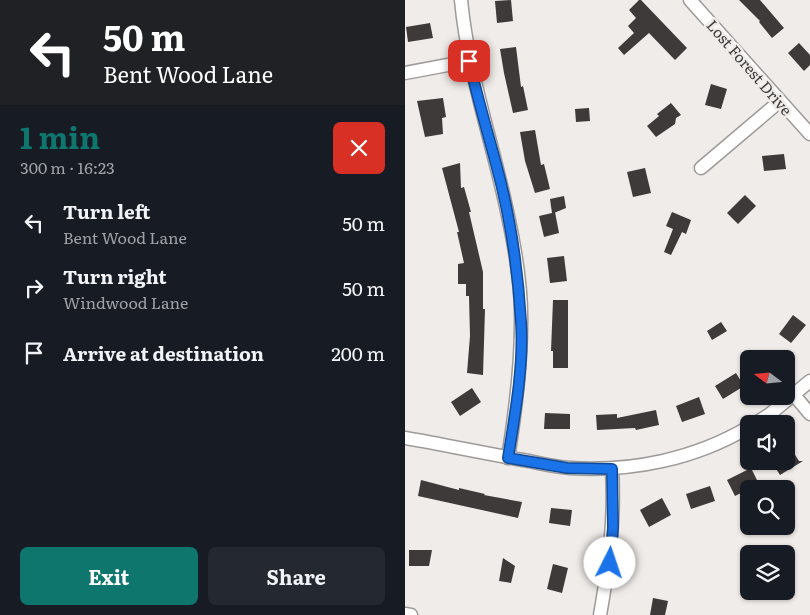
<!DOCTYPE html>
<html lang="en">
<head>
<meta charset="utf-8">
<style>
	:root { --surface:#171b24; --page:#242831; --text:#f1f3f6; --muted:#9ea1a6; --accent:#0f766e }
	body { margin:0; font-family:Literata,serif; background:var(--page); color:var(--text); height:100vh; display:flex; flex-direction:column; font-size:19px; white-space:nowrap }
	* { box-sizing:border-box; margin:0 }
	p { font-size:16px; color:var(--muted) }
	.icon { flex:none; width:28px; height:28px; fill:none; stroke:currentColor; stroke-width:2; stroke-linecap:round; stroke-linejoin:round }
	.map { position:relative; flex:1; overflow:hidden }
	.sheet { display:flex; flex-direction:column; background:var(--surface); width:405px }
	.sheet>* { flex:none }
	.guide { background:#202124; color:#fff; overflow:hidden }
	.needle { width:32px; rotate:286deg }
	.fabs { position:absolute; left:335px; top:350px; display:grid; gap:10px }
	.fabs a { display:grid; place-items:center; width:55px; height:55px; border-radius:8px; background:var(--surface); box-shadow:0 1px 4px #0004; font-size:25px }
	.pin { position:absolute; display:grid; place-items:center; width:42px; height:42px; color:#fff; margin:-21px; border-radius:10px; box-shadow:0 2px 8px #0006 }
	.me { position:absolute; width:55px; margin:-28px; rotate:4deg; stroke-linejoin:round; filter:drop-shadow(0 0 4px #0008) }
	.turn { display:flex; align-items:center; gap:18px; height:105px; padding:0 20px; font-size:22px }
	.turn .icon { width:65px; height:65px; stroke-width:2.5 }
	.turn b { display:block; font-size:35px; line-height:42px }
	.round { display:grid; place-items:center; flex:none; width:52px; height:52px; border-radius:8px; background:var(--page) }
	.overview { display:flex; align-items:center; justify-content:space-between; height:85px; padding:0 20px }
	h1 { font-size:30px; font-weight:700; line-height:38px; color:var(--accent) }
	.action { display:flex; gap:10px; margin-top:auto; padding:10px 20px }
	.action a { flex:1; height:58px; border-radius:8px; background:var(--accent); color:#fff; font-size:20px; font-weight:700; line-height:58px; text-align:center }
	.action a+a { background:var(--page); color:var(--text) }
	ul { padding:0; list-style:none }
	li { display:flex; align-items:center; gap:15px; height:65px; padding:0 20px }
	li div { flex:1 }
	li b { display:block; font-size:19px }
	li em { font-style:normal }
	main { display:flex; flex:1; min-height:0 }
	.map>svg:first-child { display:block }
</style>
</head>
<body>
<main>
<section class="sheet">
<div class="guide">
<div class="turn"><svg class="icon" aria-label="left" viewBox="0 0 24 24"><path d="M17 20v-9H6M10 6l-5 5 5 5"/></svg><div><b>50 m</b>Bent Wood Lane</div></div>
</div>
<div class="overview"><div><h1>1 min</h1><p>300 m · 16:23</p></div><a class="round" style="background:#d93025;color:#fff"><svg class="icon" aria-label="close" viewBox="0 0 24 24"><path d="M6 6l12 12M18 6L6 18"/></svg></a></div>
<ul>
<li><svg class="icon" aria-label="left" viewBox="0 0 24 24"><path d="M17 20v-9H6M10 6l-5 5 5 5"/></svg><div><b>Turn left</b><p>Bent Wood Lane</p></div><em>50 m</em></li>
<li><svg class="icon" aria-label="right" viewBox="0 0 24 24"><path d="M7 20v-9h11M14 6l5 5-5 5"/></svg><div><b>Turn right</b><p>Windwood Lane</p></div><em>50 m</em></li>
<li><svg class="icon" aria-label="arrive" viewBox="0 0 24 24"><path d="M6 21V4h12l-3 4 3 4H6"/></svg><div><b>Arrive at destination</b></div><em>200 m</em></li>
</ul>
<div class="action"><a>Exit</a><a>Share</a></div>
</section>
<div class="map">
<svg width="405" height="615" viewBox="0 0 405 615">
	<rect width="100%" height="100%" fill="#f0ecea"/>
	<g fill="#3e3a39">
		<path d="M 106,0 L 108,21 L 92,23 L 90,1 Z"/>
		<path d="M 234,0 L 236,0 L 282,48 L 270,60 L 244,33 L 219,55 L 213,48 L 229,33 L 223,26 L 231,18 L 224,10 Z"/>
		<path d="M 334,0 L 355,0 L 379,28 L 367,38 L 354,22 L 355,21 Z"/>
		<path d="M 25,23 L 28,38 L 3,42 L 1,27 Z"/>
		<path d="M 394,43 L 405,55 L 405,65 L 399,71 L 383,53 Z"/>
		<path d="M 111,47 L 116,87 L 118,86 L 123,110 L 108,113 L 99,73 L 95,49 Z"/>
		<path d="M 306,84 L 322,89 L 316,109 L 300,105 Z"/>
		<path d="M 38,98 L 41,117 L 37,118 L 38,134 L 20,137 L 12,101 Z"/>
		<path d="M 266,103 L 276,115 L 271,118 L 270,124 L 251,137 L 242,126 L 254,116 L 252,114 Z"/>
		<path d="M 184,108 L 185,121 L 171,122 L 170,109 Z"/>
		<path d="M 130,130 L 136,165 L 139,164 L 145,189 L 130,193 L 120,161 L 115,132 Z"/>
		<path d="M 379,154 L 381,169 L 359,171 L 357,156 Z"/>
		<path d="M 55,163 L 56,188 L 59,187 L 66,212 L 64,212 L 78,272 L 78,309 L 80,309 L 78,375 L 62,373 L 65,336 L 64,296 L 61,296 L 61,284 L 53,284 L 53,264 L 59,263 L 52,232 L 54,232 L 37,168 Z"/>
		<path d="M 240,168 L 246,193 L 228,197 L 222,172 Z"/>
		<path d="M 340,195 L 351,206 L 333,224 L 322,213 Z"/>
		<path d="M 159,196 L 161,208 L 149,213 L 150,212 L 154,233 L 139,237 L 134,216 L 147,213 L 145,199 Z"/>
		<path d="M 267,212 L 286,220 L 281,234 L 277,232 L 266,255 L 259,252 L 268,229 L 261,226 Z"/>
		<path d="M 159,256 L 162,281 L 145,283 L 142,258 Z"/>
		<path d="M 148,300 L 163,300 L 163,368 L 148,368 L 148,351 L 146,351 Z"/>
		<path d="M 388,315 L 401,325 L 386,343 L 374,334 Z"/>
		<path d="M 316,322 L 322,331 L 307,340 L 302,331 Z"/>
		<path d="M 331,373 L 339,386 L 318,399 L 310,386 Z"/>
		<path d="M 67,388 L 76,402 L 55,416 L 46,402 Z"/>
		<path d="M 294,397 L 300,414 L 277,422 L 271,406 Z"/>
		<path d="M 251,410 L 254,425 L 231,430 L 230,428 L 192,430 L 191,415 L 212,414 L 212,418 Z"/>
		<path d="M 140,413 L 165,414 L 165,429 L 139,429 Z"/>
		<path d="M 381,441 L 394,461 L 398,461 L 375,475 L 366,461 L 381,461 Z"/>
		<path d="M 346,468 L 354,484 L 330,496 L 322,480 Z"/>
		<path d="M 16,480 L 54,490 L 54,488 L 80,494 L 79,495 L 117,502 L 113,518 L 13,496 Z"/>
		<path d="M 305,486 L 310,501 L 286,509 L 281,494 Z"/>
		<path d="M 257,498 L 266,515 L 244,527 L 235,510 Z"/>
		<path d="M 146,508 L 167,510 L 165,526 L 144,523 Z"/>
		<path d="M 4,550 L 27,550 L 24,566 L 4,566 Z"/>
		<path d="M 98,558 L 110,566 L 106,583 L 94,581 Z"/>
		<path d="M 148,564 L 163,568 L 157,593 L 142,589 Z"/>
		<path d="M 248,598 L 263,601 L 260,615 L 245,615 Z"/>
	</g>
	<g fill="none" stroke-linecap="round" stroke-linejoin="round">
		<defs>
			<g id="minor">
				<path d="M 56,0 C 63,74 88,143 103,216 C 110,248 117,292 116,325 C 116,370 110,414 103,458"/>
				<path d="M 285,0 L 405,134"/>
				<path d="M 0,73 L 64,61"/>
				<path d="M 296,168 L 375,101"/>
				<path d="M 389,395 L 405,414"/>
				<path d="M 349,424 L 365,414 L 405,381"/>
				<path d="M 0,438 C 41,445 82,454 124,461 C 137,464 151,467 165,468 C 227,472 290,459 344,427"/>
				<path d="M 0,614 L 6,615"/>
				<path d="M 195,615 C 204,564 210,521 207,469"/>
			</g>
		</defs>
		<use href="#minor" stroke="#9e9a99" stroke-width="15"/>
		<use href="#minor" stroke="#fff" stroke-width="12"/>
	</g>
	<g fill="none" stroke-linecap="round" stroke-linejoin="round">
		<defs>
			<path id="route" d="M 64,61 C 72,96 82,130 91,164 C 105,215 113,269 116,322 C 119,364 110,415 103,458 L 162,468 L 207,469 L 208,528 L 205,563"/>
		</defs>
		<use href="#route" stroke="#114b97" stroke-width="12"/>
		<use href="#route" stroke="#1a73e8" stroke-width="9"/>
	</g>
	<g text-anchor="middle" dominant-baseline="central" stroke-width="5" stroke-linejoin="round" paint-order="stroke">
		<g font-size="15" fill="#3d3c3b" stroke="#f0ecea">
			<text transform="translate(345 67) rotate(49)">Lost Forest Drive</text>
		</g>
	</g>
</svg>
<div class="fabs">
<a><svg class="needle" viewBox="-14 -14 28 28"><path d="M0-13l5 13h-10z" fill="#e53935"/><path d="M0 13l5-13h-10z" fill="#9ea1a6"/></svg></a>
<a><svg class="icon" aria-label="sound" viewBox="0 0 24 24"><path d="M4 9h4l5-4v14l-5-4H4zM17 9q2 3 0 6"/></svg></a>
<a><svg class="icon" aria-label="search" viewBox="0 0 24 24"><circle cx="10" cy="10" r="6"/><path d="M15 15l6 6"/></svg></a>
<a><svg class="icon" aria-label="layers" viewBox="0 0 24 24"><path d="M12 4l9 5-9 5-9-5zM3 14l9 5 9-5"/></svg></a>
</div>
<div class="pin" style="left:64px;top:61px;background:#d93025"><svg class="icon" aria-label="arrive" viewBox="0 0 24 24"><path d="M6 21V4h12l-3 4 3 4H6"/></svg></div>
<svg class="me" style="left:205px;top:563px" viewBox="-20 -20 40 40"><circle r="19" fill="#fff"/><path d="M0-13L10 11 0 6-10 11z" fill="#1a73e8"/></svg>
</div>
</main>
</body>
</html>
